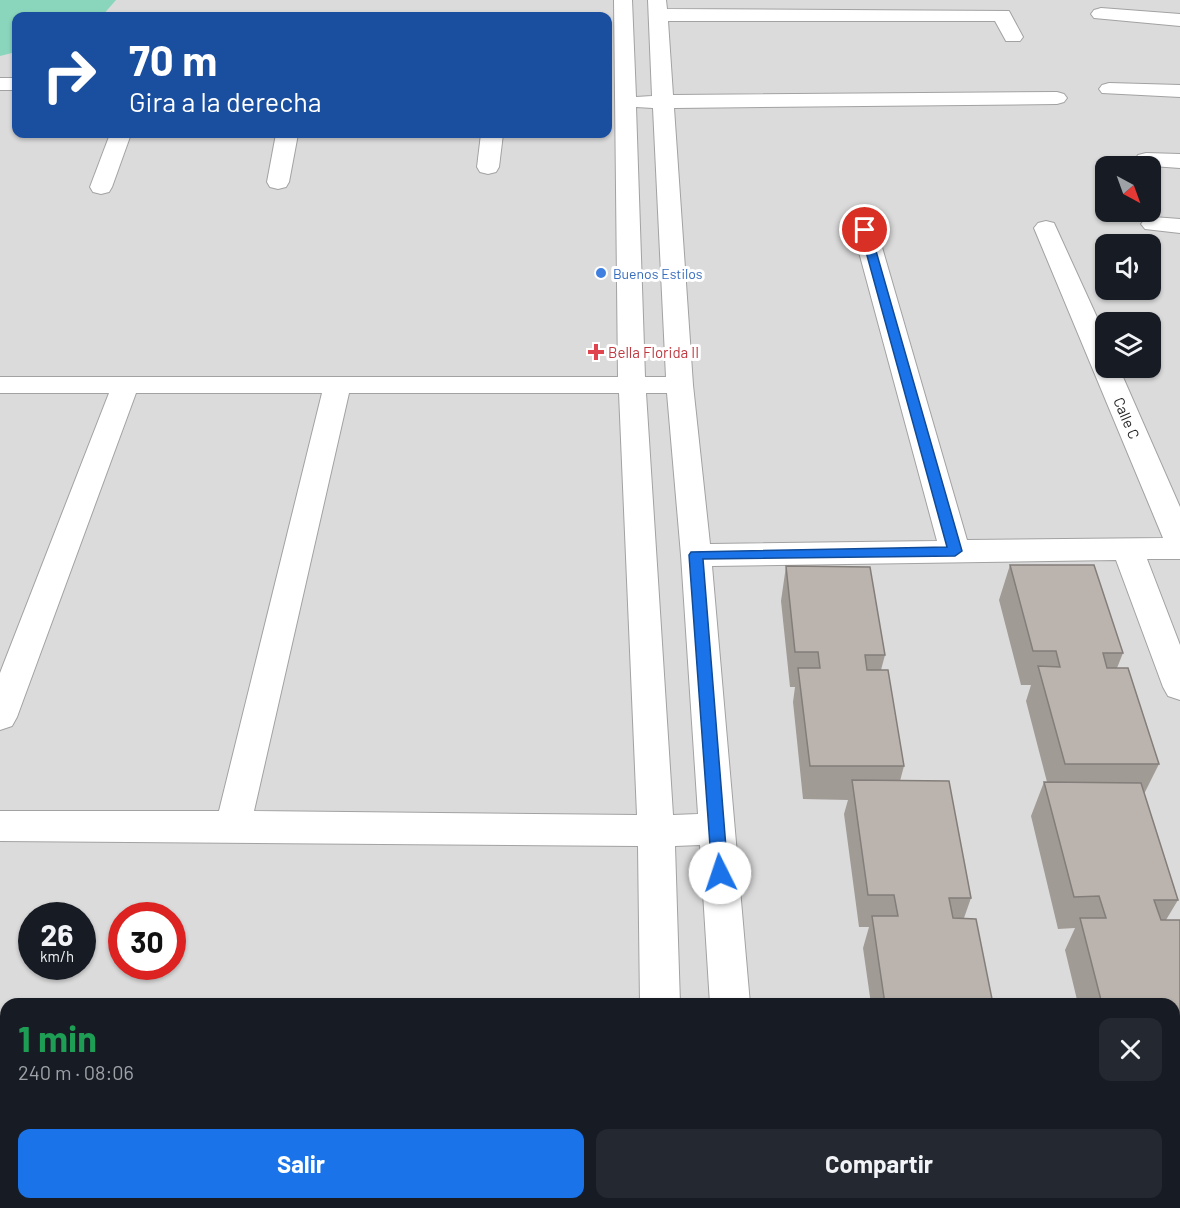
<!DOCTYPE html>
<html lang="es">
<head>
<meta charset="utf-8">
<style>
	:root { --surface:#171b24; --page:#242831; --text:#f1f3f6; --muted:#9ea1a6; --accent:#1a73e8 }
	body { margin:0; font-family:Barlow,sans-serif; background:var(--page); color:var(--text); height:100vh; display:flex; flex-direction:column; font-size:22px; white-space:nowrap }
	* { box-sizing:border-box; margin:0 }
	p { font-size:20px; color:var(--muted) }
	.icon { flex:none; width:33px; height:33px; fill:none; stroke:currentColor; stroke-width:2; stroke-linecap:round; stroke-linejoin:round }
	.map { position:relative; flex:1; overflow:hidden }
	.details { position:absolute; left:0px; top:998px; width:1180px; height:212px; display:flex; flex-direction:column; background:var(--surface); border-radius:18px 18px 0 0; box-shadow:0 2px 4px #0004 }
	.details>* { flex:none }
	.guide { position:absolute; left:12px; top:12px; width:600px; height:126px; border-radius:12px; box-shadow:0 2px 4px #0004; background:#1a4fa0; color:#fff; overflow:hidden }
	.needle { width:39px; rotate:139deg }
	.buttons { position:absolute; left:1095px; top:156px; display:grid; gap:12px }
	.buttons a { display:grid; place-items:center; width:66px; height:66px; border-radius:12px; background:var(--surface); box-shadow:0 2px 4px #0004; font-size:30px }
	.speed { position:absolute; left:18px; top:902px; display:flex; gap:12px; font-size:30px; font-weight:700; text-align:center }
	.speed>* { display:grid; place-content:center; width:78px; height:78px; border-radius:50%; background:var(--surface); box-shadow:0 2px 4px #0004; line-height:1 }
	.speed small { font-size:15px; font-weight:400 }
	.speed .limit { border:9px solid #d22; background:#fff; color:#111 }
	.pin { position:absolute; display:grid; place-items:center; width:51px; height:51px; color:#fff; margin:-26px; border:3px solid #fff; border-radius:50%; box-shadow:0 2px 6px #0007 }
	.me { position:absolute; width:66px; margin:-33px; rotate:356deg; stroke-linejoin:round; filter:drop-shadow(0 0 4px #0008) }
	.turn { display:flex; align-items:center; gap:21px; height:126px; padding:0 18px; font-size:27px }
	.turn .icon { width:78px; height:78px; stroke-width:2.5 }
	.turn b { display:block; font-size:42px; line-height:51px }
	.round { display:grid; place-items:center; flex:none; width:63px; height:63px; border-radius:12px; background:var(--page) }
	.head { display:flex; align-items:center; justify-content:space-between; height:102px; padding:0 18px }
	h1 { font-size:36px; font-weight:700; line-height:45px; color:#1e9e55 }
	.cta { display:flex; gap:12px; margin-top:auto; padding:12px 18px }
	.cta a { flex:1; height:69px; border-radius:12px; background:var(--accent); color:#fff; font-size:24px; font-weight:700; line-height:69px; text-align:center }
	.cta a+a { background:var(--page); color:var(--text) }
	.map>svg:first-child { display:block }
</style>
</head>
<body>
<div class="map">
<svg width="1180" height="1208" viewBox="0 0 1180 1208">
	<rect width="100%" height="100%" fill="#eeebe5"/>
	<path fill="#dcdbdb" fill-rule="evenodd" d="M 0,0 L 1180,0 L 1180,1208 L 0,1208 ZM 16,16 L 608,16 L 608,134 L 16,134 ZM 1106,166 L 1150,166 L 1150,212 L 1106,212 ZM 1106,244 L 1150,244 L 1150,290 L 1106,290 ZM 1106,322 L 1150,322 L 1150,368 L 1106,368 ZM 32,915 L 82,915 L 82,966 L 32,966 ZM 122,915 L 172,915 L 172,966 L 122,966 ZM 6,1004 L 1174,1004 L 1174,1203 L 6,1203 Z"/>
	<path fill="#8ad6bd" d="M 0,0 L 116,0 L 102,16 L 16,16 L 16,52 L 0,56 Z"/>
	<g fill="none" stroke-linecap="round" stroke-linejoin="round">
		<defs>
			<g id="minor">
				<path d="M 614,0 L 632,0 L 636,97 L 652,96 L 648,0 L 666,0 L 667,9 L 1009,11 L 1023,37 L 1020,41 L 1006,41 L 995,21 L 668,21 L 673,95 L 1057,92 L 1064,94 L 1067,98 L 1064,102 L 1057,104 L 674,108 L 693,385 L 710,544 L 937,541 L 853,230 L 857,225 L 865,223 L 873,225 L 877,230 L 967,540 L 1163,538 L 1034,228 L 1038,223 L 1046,221 L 1054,223 L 1106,337 L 1106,368 L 1119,368 L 1180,507 L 1180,559 L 1147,559 L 1180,645 L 1180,700 L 1168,696 L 1163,687 L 1116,560 L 712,566 L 750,1004 L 710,1004 L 700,845 L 675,846 L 680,1004 L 640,1004 L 638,846 L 0,841 L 0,811 L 219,811 L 322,393 L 136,393 L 17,717 L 12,726 L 0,730 L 0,673 L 109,393 L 0,393 L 0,377 L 618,377 ZM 636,107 L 653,108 L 666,377 L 645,377 ZM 349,393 L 619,393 L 637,815 L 254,811 ZM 646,393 L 667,393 L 681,555 L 698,814 L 673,815 Z"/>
				<path d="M 1101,8 L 1180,14 L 1180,26 L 1094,18 L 1091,14 L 1094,10 Z"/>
				<rect x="0" y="78" width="16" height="12"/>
				<path d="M 1109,83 L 1180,85 L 1180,97 L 1102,93 L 1099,89 L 1102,85 Z"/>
				<path d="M 110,134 L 131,134 L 112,187 L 109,192 L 101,194 L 93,192 L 90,187 Z"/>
				<path d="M 276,134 L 298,134 L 289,182 L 286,187 L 278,189 L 270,187 L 267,182 Z"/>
				<path d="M 481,134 L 503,134 L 499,167 L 496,172 L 488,174 L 480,172 L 477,167 Z"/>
				<path d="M 1146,153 L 1180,154 L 1180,168 L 1138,165 L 1135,160 L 1138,155 Z"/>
				<path d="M 1153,217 L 1180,219 L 1180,233 L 1145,229 L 1141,224 L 1145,219 Z"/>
				<rect x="644" y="1203" width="44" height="5"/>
				<rect x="723" y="1203" width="44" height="5"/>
			</g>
		</defs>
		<use href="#minor" stroke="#a2a2a2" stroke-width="2"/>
		<use href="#minor" fill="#fff" fill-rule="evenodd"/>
	</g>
	<g fill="#a19b96">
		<path d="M 1010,565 L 1123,653 L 1117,668 L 1159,764 L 1144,794 L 1178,900 L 1166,920 L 1180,920 L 1180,1081 L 1174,1081 L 1174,1004 L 1078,1004 L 1065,950 L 1075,928 L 1058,929 L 1031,816 L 1044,782 L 1047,782 L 1026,701 L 1031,685 L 1021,685 L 999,600 Z"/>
		<path d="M 786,566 L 885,655 L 881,670 L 904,766 L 900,781 L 971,898 L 964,918 L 993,1004 L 871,1004 L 863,948 L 869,927 L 859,927 L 844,814 L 848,800 L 803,799 L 793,702 L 795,687 L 790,687 L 781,601 Z"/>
	</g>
	<g fill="#bbb4ae" stroke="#837e7a" stroke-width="1.5">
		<path d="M 1010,565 L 1094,565 L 1123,653 L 1103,653 L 1107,668 L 1128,668 L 1159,764 L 1065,764 L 1038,666 L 1060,667 L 1056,651 L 1033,651 Z"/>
		<path d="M 786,566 L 870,567 L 885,655 L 865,655 L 867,670 L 888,670 L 904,766 L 810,766 L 798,668 L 820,668 L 818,652 L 795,652 Z"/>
		<path d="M 852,780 L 949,781 L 971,898 L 949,898 L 953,918 L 976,919 L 993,1004 L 885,1004 L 872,916 L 898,916 L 894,895 L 868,895 Z"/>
		<path d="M 1044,782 L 1141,783 L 1178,900 L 1154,900 L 1161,920 L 1180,920 L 1180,1051 L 1174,1051 L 1174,1004 L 1102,1004 L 1080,918 L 1106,918 L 1099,896 L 1074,897 Z"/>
		<path d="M 1029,1206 L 1113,1208 L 1029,1208 Z"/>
	</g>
	<path fill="#1a73e8" stroke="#114b97" stroke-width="1.5" d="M 861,227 L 870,230 L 962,551 L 955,556 L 703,559 L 728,873 L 726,878 L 720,880 L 714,878 L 712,873 L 689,555 L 691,552 L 947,547 L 860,230 Z"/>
	<circle fill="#3f7fe0" stroke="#fff" stroke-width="2" cx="601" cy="273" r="6"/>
	<path fill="#e0444e" stroke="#fff" stroke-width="2" d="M593 343h6v6h6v6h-6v6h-6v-6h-6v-6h6z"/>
	<g text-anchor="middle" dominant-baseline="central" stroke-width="6" stroke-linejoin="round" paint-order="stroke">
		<g font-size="14" fill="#366cbe" stroke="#fff" text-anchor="start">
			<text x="613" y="273">Buenos Estilos</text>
		</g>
		<g font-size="15" fill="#be3a42" stroke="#fff" text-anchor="start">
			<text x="608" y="352">Bella Florida II</text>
		</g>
		<g font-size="15" fill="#1e1e1e" stroke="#fff">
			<text transform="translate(1127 418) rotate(67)">Calle C</text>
		</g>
	</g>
</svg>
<div class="buttons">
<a><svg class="needle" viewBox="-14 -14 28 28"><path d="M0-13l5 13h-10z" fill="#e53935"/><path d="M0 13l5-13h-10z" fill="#9ea1a6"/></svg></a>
<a><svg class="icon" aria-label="sound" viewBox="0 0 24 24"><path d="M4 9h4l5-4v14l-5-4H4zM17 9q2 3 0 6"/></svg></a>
<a><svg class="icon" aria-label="layers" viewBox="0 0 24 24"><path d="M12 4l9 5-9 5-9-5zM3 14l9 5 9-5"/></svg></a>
</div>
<div class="speed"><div>26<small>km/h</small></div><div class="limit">30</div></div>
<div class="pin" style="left:865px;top:230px;background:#d93025"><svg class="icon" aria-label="arrive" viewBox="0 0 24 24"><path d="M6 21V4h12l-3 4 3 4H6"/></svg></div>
<svg class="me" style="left:720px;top:873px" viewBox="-20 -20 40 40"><circle r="19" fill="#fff"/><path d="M0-13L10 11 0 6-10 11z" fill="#1a73e8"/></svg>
<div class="guide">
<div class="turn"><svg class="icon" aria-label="right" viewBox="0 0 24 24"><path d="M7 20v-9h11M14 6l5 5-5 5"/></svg><div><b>70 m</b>Gira a la derecha</div></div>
</div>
<section class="details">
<div class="head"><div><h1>1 min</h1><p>240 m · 08:06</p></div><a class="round"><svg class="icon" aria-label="close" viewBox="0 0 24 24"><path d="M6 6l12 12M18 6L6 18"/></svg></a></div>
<div class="cta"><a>Salir</a><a>Compartir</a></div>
</section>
</div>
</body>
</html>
